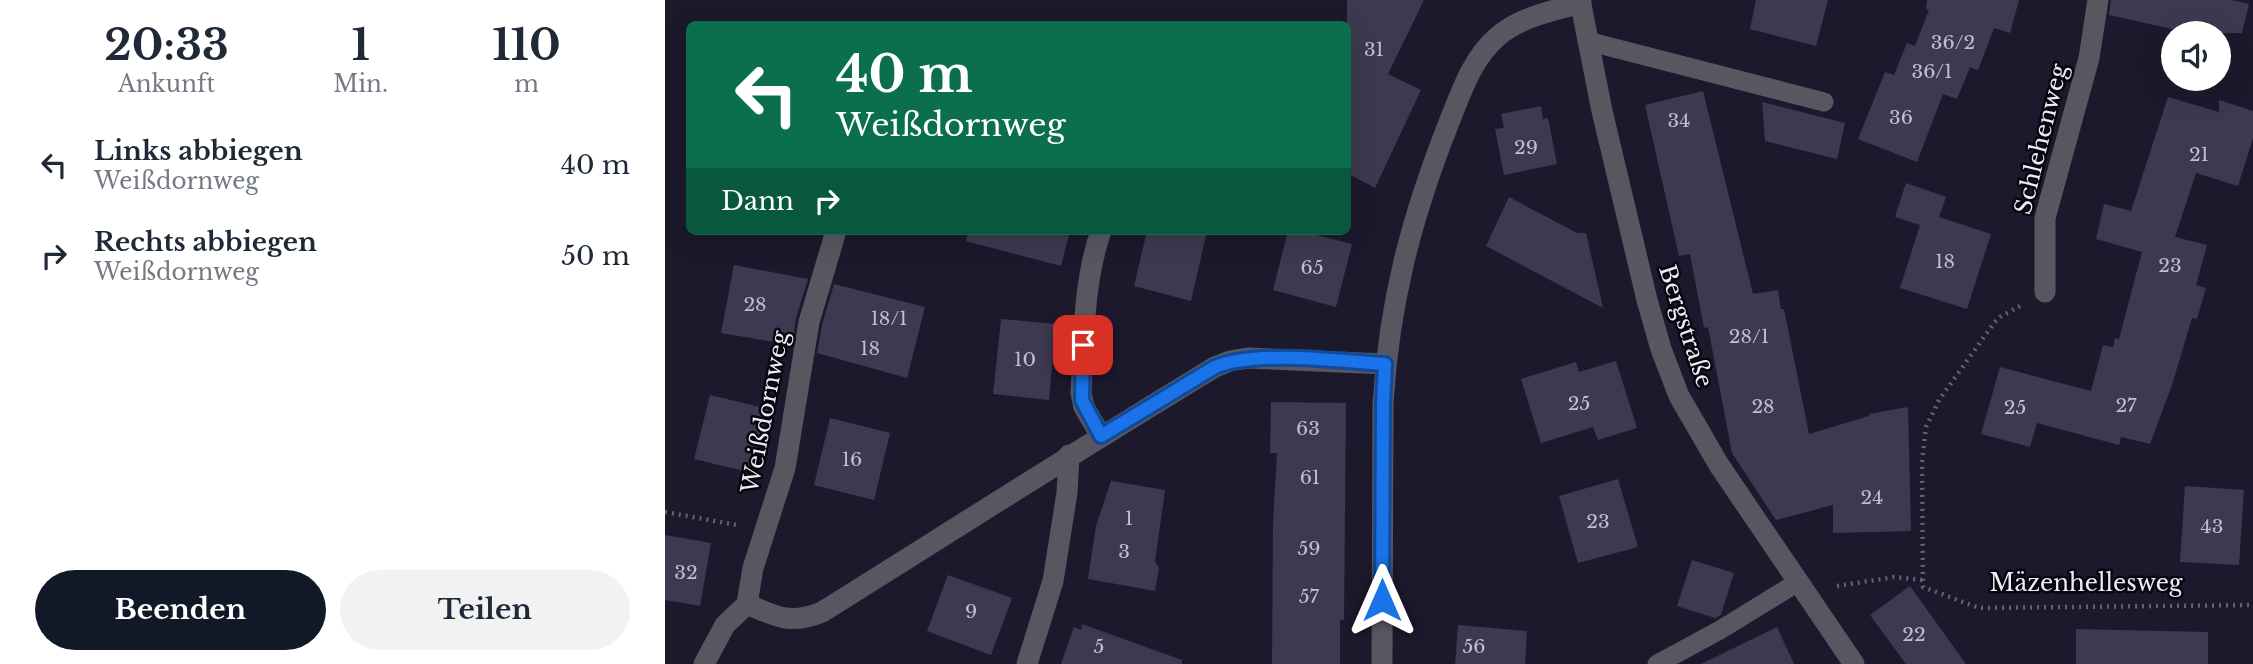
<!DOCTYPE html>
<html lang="de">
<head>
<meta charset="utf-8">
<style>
	:root { --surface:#fff; --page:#f2f2f3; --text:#1f2937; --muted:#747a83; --accent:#111827 }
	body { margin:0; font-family:"Libre Baskerville",serif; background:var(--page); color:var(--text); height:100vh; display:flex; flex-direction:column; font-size:26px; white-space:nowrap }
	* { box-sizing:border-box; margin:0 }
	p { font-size:23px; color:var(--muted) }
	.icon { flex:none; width:38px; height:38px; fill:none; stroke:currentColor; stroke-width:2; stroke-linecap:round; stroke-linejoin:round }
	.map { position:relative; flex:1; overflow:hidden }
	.side { display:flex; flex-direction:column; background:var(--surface); width:665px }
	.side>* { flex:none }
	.banner { position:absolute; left:21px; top:21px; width:665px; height:214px; border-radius:10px; box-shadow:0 7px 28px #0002; background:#0b6e4f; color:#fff; overflow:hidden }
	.tools { position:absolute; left:1496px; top:21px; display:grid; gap:14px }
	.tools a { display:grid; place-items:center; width:70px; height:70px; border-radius:50%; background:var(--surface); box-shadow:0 7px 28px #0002; font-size:35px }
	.pin { position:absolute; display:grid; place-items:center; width:60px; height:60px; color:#fff; margin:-30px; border-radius:14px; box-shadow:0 4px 10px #0006 }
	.me { position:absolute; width:77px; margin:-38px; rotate:0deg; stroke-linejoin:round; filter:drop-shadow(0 0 5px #0008) }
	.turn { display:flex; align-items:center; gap:24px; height:147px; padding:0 35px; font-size:32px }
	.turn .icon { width:91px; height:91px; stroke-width:2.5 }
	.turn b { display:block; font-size:49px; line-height:60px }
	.then { display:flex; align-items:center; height:66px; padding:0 35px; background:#0003; gap:14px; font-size:26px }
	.eta { display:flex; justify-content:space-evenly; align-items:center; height:119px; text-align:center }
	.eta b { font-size:42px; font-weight:700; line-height:49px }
	.cta { display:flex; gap:14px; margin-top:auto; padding:14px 35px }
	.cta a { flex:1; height:80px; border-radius:42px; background:var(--accent); color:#fff; font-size:28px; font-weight:700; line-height:80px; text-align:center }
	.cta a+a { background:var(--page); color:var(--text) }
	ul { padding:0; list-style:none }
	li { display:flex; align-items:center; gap:21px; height:91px; padding:0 35px }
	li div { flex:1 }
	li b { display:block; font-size:26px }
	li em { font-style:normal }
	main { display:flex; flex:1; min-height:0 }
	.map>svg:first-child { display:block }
</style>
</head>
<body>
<main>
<section class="side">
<div class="eta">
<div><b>20:33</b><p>Ankunft</p></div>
<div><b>1</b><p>Min.</p></div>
<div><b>110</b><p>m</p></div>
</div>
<ul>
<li><svg class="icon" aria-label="left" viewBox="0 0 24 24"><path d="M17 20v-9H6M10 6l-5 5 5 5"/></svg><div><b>Links abbiegen</b><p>Weißdornweg</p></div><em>40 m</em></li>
<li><svg class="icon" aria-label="right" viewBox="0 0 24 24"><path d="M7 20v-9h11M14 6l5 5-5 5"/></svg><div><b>Rechts abbiegen</b><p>Weißdornweg</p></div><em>50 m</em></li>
</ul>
<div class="cta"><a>Beenden</a><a>Teilen</a></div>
</section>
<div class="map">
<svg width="1588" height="664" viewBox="0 0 1588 664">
	<rect width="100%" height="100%" fill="#1d192d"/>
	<g fill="#3d3950">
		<path d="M 682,0 L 759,0 L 723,74 L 756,90 L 710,188 L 682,173 Z"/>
		<path d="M 1091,0 L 1163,0 L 1151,46 L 1085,29 Z"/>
		<path d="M 1262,0 L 1354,0 L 1345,33 L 1329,28 L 1313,70 L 1305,67 L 1292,99 L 1278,94 L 1252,162 L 1193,139 L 1220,72 L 1229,75 L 1242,43 L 1250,46 L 1264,10 L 1261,9 Z"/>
		<path d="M 1446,0 L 1567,0 L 1584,4 L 1577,33 L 1524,33 L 1444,15 Z"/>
		<path d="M 1038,91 L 1088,294 L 1113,290 L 1116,309 L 1119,309 L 1144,434 L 1204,416 L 1204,414 L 1243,407 L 1246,531 L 1168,533 L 1168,505 L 1111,520 L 1067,453 L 1043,327 L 1039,328 L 1025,254 L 1014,256 L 980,105 Z"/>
		<path d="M 1503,97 L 1554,112 L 1554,100 L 1588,111 L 1588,138 L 1573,186 L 1531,173 L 1510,237 L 1542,245 L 1531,285 L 1541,288 L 1532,319 L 1527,318 L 1507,385 L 1485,444 L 1456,437 L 1454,445 L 1372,423 L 1365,447 L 1316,434 L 1335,367 L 1426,391 L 1438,345 L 1448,347 L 1450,338 L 1454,339 L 1477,252 L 1431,239 L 1439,204 L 1466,211 Z"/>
		<path d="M 1097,102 L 1180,123 L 1172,159 L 1100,141 Z"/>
		<path d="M 876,106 L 878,119 L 883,118 L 892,164 L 839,175 L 830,129 L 839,128 L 836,114 Z"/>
		<path d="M 1241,183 L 1281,197 L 1274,217 L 1326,234 L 1302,309 L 1235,288 L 1255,225 L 1230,217 Z"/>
		<path d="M 844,197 L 912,233 L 921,233 L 938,308 L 821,246 Z"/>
		<path d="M 303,231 L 405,231 L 396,266 L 301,241 Z"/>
		<path d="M 482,231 L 542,231 L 526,301 L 469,286 Z"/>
		<path d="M 623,231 L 636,231 L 687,244 L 671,307 L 608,290 Z"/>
		<path d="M 69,265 L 143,279 L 131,318 L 127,345 L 56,333 Z"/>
		<path d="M 169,284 L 260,307 L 242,378 L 152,353 L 157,325 Z"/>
		<path d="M 336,319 L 391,324 L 384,400 L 328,394 Z"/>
		<path d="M 951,361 L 972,428 L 933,440 L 928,427 L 876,443 L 856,379 L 911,362 L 914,372 Z"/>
		<path d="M 45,395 L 103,409 L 87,473 L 29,459 Z"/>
		<path d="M 606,402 L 681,403 L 679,620 L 675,620 L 675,664 L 607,664 L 608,524 L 612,453 L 605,453 Z"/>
		<path d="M 165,418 L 225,433 L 209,500 L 149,485 Z"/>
		<path d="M 953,479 L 973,547 L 913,563 L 894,496 Z"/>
		<path d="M 446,481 L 500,490 L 490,562 L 494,568 L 490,591 L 423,579 L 431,526 Z"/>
		<path d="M 1520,486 L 1579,490 L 1574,565 L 1515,562 Z"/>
		<path d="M 0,535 L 46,543 L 35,606 L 0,600 Z"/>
		<path d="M 1027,560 L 1069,573 L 1056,615 L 1050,618 L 1012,606 Z"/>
		<path d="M 283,575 L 347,598 L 326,655 L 262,631 Z"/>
		<path d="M 1245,586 L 1301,664 L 1241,664 L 1205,615 Z"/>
		<path d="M 417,624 L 517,660 L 517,664 L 396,664 L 409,627 L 416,630 Z"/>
		<path d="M 793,625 L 862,631 L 860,664 L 790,664 Z"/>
		<path d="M 1112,627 L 1129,664 L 1036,664 Z"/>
		<path d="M 1411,629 L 1543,632 L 1543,664 L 1411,664 Z"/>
	</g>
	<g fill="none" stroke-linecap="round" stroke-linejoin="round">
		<g stroke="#656274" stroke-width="4.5" stroke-dasharray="2 5" stroke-linecap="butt">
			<path d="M 1355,306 L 1335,317 L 1329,323 L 1274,400 L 1261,427 L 1257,462 L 1258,587 L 1314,608 L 1588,605"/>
			<path d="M 0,512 L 72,525"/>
			<path d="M 1172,586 L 1229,577 L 1258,580"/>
		</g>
		<g stroke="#585661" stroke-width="19">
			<path d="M 922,41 L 1159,102"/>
			<path d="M 992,664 L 1055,630 L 1133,582"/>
		</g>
		<g stroke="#585661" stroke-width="21">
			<path d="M 915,0 L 937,111 L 982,300 L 996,349 L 1014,396 L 1054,465 L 1189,664"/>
			<path d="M 1380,292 L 1380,218 L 1424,58 L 1433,0"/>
			<path d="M 436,436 L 419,407 L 416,393 C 419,339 418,283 436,231"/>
			<path d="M 82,604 C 111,617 126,625 157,612 C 288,530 418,447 550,367 L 565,361 L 583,358 L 720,364"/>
			<path d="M 39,664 L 60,625 L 82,604 L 88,568 L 120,468 L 144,322 L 171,231"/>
			<path d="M 362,664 L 388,581 L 402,493 L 404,455"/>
			<path d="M 717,664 L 718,404 C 724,303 746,219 783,125 C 796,93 806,60 832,37 C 855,17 887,11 916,3"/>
		</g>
	</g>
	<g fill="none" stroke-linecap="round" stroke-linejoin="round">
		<defs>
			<path id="route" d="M 418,345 L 417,400 L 436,436 L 550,367 C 592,350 674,361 720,364 L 718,404 L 717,600"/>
		</defs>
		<use href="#route" stroke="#114b97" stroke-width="18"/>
		<use href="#route" stroke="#1a73e8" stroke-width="12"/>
	</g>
	<g text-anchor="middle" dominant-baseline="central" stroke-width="5" stroke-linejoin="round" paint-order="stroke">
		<g font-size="19" fill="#c1becf">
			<text x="1288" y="42">36/2</text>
			<text x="709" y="49">31</text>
			<text x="1267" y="71">36/1</text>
			<text x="1236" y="117">36</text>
			<text x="1014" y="120">34</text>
			<text x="861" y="147">29</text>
			<text x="1534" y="154">21</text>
			<text x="1280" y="261">18</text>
			<text x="1505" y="265">23</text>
			<text x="647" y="267">65</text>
			<text x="90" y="304">28</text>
			<text x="224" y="318">18/1</text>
			<text x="1084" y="336">28/1</text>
			<text x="205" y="348">18</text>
			<text x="360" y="359">10</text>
			<text x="914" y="403">25</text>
			<text x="1461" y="405">27</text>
			<text x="1098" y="406">28</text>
			<text x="1350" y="407">25</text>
			<text x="643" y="428">63</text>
			<text x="187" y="459">16</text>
			<text x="645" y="477">61</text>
			<text x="1207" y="497">24</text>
			<text x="464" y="518">1</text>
			<text x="933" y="521">23</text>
			<text x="1547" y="526">43</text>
			<text x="644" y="548">59</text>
			<text x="459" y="551">3</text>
			<text x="21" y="572">32</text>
			<text x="644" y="596">57</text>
			<text x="306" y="611">9</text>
			<text x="1249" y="634">22</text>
			<text x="434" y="646">5</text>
			<text x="809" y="646">56</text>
		</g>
		<g font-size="23" fill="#edebf9" stroke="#07060e">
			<text transform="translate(1376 139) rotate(-76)">Schlehenweg</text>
			<text transform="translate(1021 326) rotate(72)">Bergstraße</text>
			<text transform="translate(100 412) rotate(-79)">Weißdornweg</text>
			<text x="1421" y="583">Mäzenhellesweg</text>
		</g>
	</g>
</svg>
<div class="tools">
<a><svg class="icon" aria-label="sound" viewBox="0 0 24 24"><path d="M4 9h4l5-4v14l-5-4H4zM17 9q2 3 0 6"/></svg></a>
</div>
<div class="pin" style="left:418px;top:345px;background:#d93025"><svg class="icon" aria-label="arrive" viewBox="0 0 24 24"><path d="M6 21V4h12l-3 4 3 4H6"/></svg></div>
<svg class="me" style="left:717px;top:600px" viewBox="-20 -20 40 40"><path d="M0-17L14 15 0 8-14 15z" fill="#1a73e8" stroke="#fff" stroke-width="4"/></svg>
<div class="banner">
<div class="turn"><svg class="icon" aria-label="left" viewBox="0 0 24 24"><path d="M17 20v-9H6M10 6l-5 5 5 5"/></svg><div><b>40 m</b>Weißdornweg</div></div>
<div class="then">Dann<svg class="icon" aria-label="right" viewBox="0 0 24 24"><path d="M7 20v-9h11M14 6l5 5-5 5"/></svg></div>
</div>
</div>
</main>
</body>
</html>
